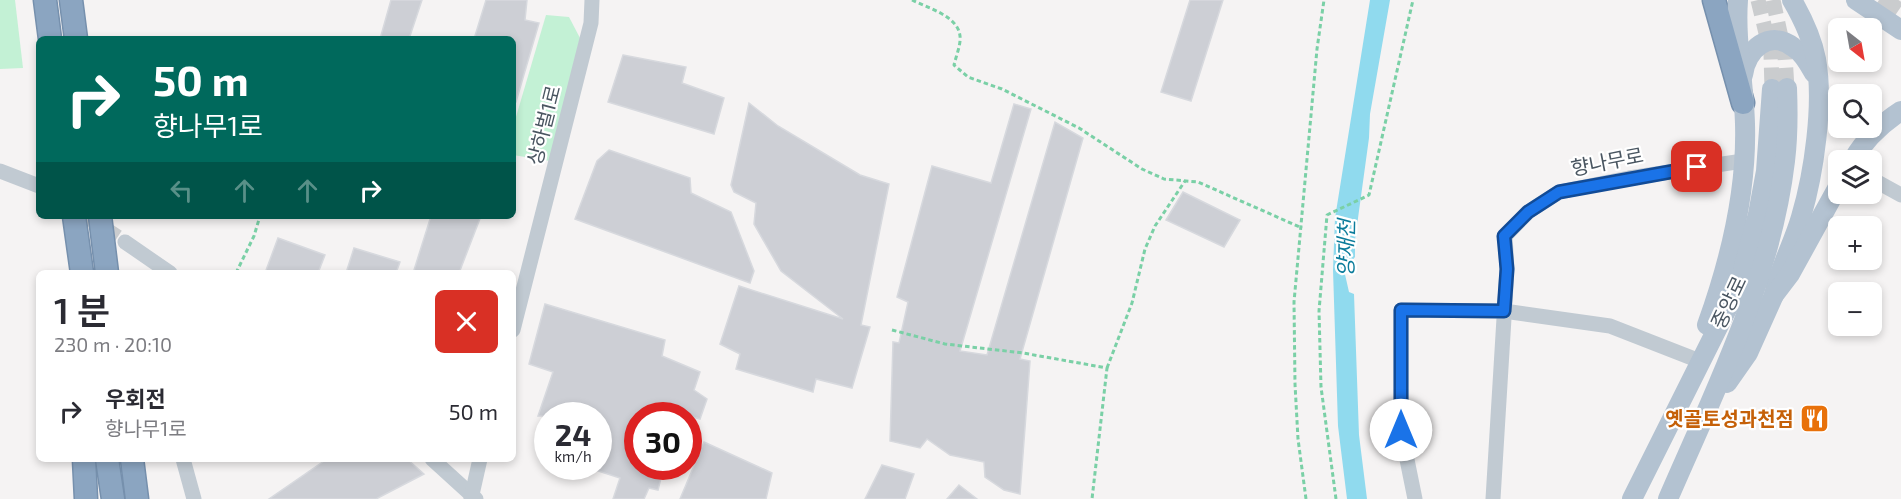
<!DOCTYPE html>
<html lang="ko">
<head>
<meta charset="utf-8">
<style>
	:root { --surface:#fff; --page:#f2f2f3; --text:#2b2b33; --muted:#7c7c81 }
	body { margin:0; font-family:"Exo 2","Noto Sans KR",sans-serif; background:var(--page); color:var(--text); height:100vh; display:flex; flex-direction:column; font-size:22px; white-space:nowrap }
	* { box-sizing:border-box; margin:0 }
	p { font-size:20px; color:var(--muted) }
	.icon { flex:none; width:33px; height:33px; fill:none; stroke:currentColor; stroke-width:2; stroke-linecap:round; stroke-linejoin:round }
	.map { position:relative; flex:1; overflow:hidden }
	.drawer { position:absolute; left:36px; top:270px; width:480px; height:192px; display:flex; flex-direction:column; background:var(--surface); border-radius:9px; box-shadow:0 3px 9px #0003 }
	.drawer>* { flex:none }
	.top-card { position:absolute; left:36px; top:36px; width:480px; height:183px; border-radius:9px; box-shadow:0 3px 9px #0003; background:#00695c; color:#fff; overflow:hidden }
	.needle { width:39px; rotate:149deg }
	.tools { position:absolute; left:1828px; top:18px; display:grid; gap:12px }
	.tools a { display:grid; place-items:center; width:54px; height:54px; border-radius:9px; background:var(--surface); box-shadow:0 3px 9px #0003; font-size:30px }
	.speed { position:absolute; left:534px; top:402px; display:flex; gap:12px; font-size:30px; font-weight:700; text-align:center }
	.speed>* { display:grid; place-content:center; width:78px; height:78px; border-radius:50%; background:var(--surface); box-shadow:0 3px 9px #0003; line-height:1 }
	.speed small { font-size:15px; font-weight:400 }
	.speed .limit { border:9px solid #d22; background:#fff; color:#111 }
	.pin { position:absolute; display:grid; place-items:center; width:51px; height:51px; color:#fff; margin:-26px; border-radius:12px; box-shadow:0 3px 9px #0006 }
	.me { position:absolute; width:66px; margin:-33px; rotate:0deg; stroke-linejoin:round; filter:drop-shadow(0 0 4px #0008) }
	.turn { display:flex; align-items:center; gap:21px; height:126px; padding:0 18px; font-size:27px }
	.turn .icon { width:78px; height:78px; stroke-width:2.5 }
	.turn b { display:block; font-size:42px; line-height:51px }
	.lanes { display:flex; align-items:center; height:57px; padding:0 18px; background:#0003; justify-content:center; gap:30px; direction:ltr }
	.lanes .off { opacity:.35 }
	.round { display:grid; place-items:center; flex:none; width:63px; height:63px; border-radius:9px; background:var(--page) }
	.head { display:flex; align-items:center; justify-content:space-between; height:102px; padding:0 18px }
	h1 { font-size:36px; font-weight:600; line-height:45px }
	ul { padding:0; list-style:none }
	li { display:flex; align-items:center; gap:18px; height:78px; padding:0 18px }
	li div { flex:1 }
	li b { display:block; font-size:22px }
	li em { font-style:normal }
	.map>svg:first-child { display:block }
</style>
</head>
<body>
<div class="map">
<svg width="1901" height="499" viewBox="0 0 1901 499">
	<rect width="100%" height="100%" fill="#f5f3f3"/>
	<g fill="#c3f1d5">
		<path d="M 0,0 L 15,0 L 23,68 L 0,69 Z"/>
		<path d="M 546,15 L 569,17 L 580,38 L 550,161 L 513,155 L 513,127 Z"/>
	</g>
	<path fill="#90daee" d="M 1370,0 L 1390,0 L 1370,114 L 1369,138 L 1355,240 L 1355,257 L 1344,270 L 1349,292 L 1354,294 L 1359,435 L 1367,499 L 1347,499 L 1338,426 L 1333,270 L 1335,218 Z"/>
	<g fill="#cdcfd5" stroke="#d7d9de" stroke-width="1.5">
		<path d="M 391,0 L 422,0 L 409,39 L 380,39 Z"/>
		<path d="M 486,0 L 527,0 L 525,20 L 539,23 L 516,102 L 513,102 L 513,39 L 474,39 Z"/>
		<path d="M 1190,0 L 1223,0 L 1191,101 L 1161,92 Z"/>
		<path d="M 623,55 L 686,67 L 682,83 L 724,98 L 714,134 L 608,102 Z"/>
		<path d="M 749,103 L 778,126 L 860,175 L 889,184 L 861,325 L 870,327 L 852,388 L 816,379 L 813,392 L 736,369 L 740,354 L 720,344 L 739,286 L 843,319 L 781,271 L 754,224 L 756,203 L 734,192 L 731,185 Z"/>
		<path d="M 1014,104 L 1031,109 L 960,351 L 987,355 L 1055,122 L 1083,138 L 1020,359 L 1030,361 L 1020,494 L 1004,490 L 985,477 L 984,462 L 950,455 L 927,439 L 920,448 L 890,441 L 893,342 L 899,343 L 908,302 L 897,297 L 932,166 L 991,183 Z"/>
		<path d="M 609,150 L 690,178 L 691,193 L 731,212 L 754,271 L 750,283 L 575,219 L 597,161 Z"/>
		<path d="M 1183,192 L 1240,220 L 1224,247 L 1166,220 Z"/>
		<path d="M 431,216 L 481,216 L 459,273 L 421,273 L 414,270 Z"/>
		<path d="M 278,238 L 325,255 L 318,273 L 265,273 Z"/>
		<path d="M 354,248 L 400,262 L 396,273 L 346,273 Z"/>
		<path d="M 545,304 L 665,340 L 662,356 L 700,372 L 694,390 L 707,399 L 700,419 L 689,416 L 638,416 L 638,466 L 664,466 L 658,490 L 649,488 L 644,499 L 613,499 L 620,478 L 598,471 L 598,416 L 538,416 L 553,372 L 529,364 Z"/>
		<path d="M 704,442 L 772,473 L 766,499 L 680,499 Z"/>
		<path d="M 327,459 L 407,459 L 424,474 L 376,499 L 269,499 Z"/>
		<path d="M 882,465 L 914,474 L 905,499 L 865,499 Z"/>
		<path d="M 959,485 L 977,499 L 947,499 Z"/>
	</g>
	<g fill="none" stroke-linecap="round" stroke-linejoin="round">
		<g stroke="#caccce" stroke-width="15" stroke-dasharray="15 8" stroke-linecap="butt">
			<path d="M 1758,0 L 1771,54 L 1772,89"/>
			<path d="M 1773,0 L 1785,56 L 1787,88"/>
			<path d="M 86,216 L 125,242"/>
		</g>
		<path stroke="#caccce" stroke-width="22" stroke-dasharray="22 11" stroke-linecap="butt" d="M 1879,0 L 1901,15"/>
		<defs>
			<g id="highway">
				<path d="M 45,0 L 50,39"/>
				<path d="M 71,0 L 76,39"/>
				<path d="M 1714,0 L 1743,103"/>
				<path d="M 74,216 L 82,273"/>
				<path d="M 100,216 L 107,273"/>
				<path d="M 84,459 L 86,499"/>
				<path d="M 107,459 L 113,499"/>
				<path d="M 132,459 L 137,499"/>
			</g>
		</defs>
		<use href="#highway" stroke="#7690ad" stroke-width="25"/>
		<g stroke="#7ad0a6" stroke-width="3" stroke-dasharray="4.5 3" stroke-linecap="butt">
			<path d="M 912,0 C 928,8 958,16 960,36 C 961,45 956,56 954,65 L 968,77 L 1002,89 L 1079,128 L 1142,169 L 1164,179 L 1198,182 L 1302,228"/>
			<path d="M 236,273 L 254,236 L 260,216"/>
			<path d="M 892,330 L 945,344 L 1023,353 L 1107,368 L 1092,499"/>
			<path d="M 1107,368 L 1132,303 L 1145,249 L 1155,226 L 1185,181"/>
			<path d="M 1306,499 L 1298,439 L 1295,384 L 1294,302 L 1317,49 L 1324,0"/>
			<path d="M 1336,499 L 1321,387 L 1319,311 L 1327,215 L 1369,195 L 1413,0"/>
		</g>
		<g stroke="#c1cad2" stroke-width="15">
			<path d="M 0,171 L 39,186"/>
			<path d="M 1872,179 L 1901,195"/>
			<path d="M 125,242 L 170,273"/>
			<path d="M 513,330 L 591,23 L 592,0"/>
			<path d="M 183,459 L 194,499"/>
			<path d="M 432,459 L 476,499"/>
			<path d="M 471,499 L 480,459"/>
			<path d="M 1415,499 L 1401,430 L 1401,310 L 1504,311 L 1610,326 L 1692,358"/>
			<path d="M 1493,499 L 1507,269 L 1505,236 L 1528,212 L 1559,192 L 1629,178 L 1743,161"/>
		</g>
		<g stroke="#b3c2d1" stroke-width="20">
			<path d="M 1856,0 L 1901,30"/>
			<path d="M 1743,75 C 1746,49 1770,29 1793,47 C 1803,53 1808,63 1814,73"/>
			<path d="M 1853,160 C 1865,139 1881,124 1901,111"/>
			<path d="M 1774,295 C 1780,266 1793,245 1801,217 C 1814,173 1824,104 1816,59 C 1812,38 1803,19 1792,0"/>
			<path d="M 1707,325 C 1730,261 1747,192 1745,124 C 1744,82 1735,41 1738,0"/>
			<path d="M 1727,383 L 1748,353 L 1774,295 L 1790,274 L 1839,185"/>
			<path d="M 1632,499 L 1739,285 L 1758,214 L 1766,171 L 1772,89"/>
			<path d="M 1668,499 C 1715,390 1771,280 1785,161 C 1788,137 1788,113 1787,88"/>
		</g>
		<use href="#highway" stroke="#8ba5c1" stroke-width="22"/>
	</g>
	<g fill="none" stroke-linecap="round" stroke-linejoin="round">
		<defs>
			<path id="route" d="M 1401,430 L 1401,310 L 1504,311 L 1507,269 L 1504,236 L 1528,212 L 1559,192 L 1697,167"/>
		</defs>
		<use href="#route" stroke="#114b97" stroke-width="15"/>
		<use href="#route" stroke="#1a73e8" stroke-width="10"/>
	</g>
	<defs>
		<symbol id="restaurant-square" viewBox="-11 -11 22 22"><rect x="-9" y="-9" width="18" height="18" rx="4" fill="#e8710a" stroke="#fff"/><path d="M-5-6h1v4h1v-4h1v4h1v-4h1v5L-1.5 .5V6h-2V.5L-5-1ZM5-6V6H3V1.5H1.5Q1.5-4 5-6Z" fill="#fff"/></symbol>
	</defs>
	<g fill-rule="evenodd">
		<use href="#restaurant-square" x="1798" y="402" width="33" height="33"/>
	</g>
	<g text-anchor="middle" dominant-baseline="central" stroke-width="4.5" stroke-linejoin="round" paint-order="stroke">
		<g font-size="20" fill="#4a5661" stroke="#fff">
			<text transform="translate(543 125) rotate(-76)">상하벌1로</text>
			<text transform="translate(1607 161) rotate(-11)">향나무로</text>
			<text transform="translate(1728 302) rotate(-65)">중앙로</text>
		</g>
		<g font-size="20" font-weight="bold" fill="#c56008" stroke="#fff" text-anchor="end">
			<text x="1794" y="418">옛골토성과천점</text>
		</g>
		<g font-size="21" font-style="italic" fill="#0c7c9b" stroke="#fff">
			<text transform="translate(1345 248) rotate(-89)">양재천</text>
		</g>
	</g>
</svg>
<div class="tools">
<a><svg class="needle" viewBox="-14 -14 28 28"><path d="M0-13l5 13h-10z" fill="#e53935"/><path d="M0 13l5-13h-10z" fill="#7c7c81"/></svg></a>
<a><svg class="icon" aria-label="search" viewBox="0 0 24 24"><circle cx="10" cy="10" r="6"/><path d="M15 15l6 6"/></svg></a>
<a><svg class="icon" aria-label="layers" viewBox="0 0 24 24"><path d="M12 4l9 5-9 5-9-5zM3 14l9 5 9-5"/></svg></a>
<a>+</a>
<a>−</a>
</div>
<div class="speed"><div>24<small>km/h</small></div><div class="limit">30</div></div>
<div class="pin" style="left:1697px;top:167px;background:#d93025"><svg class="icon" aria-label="arrive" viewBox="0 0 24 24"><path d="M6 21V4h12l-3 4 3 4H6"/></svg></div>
<svg class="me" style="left:1401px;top:430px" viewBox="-20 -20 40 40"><circle r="19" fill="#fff"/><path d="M0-13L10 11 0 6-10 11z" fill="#1a73e8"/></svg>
<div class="top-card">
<div class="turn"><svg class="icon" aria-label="right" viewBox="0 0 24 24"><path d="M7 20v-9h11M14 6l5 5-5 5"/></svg><div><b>50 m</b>향나무1로</div></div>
<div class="lanes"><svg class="icon off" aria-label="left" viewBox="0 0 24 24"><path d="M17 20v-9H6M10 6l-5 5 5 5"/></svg><svg class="icon off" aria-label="ahead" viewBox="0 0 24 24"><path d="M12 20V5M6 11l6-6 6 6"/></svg><svg class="icon off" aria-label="ahead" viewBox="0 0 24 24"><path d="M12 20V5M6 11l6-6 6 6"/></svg><svg class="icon" aria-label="right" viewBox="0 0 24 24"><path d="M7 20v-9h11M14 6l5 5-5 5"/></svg></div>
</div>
<section class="drawer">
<div class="head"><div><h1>1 분</h1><p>230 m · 20:10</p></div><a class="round" style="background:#d93025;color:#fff"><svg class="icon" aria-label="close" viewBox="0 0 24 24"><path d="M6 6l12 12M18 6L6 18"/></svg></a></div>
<ul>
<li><svg class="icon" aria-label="right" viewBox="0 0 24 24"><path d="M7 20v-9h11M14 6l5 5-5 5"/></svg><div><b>우회전</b><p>향나무1로</p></div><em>50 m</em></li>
</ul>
</section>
</div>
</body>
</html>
